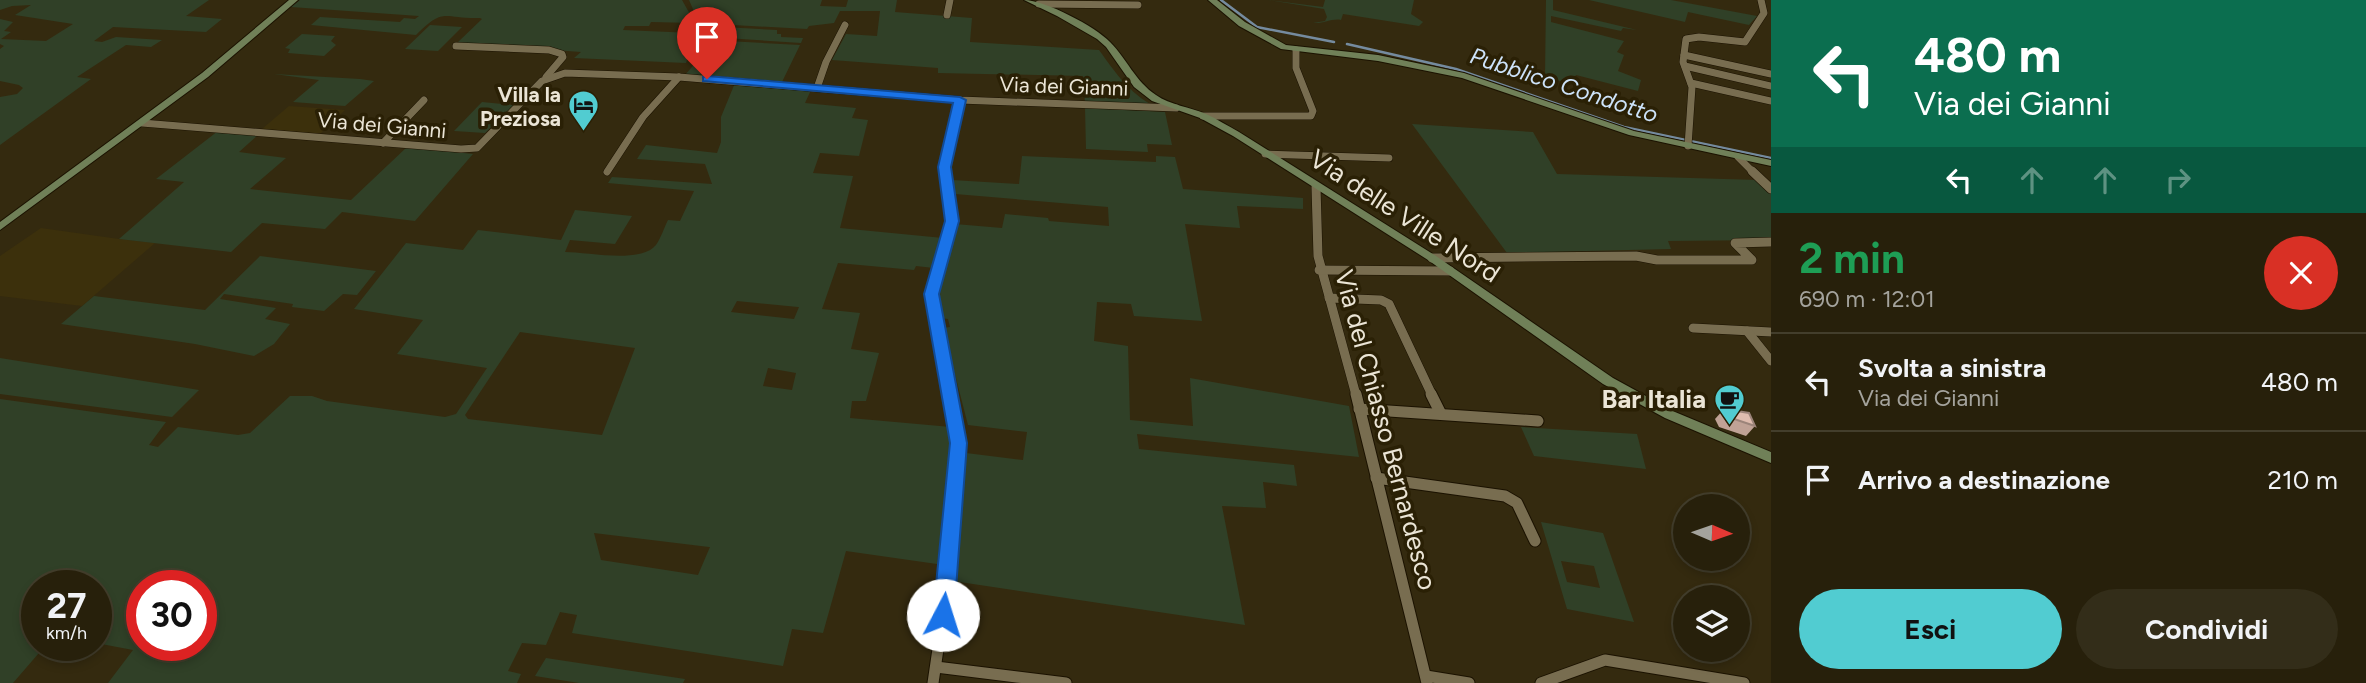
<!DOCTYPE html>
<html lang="it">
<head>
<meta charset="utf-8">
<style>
	:root { --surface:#27200b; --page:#332d19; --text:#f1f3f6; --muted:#a4a39d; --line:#433e2c; --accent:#51ccd1 }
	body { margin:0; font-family:Figtree,sans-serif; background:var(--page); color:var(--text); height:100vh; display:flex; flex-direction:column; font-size:26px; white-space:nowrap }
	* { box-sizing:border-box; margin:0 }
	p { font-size:23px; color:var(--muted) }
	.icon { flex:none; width:38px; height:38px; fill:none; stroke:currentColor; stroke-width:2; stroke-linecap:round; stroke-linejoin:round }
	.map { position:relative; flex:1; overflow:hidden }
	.details { display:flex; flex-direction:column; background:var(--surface); width:595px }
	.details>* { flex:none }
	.hud { background:#0b6e4f; color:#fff; overflow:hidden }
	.needle { width:46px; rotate:92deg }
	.tools { position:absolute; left:1673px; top:494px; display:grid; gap:14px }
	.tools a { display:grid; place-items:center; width:77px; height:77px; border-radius:50%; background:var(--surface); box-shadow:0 4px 10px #0003,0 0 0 2px var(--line); font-size:35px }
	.speed { position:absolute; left:21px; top:570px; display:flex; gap:14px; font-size:35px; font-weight:700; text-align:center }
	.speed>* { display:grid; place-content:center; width:91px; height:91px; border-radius:50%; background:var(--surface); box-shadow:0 4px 10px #0003,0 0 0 2px var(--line); line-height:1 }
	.speed small { font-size:18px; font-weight:400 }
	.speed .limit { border:10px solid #d22; background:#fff; color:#111 }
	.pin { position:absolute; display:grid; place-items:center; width:60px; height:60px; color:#fff; margin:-72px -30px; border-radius:50% 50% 50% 0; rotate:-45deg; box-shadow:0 0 7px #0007 }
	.pin .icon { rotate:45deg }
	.me { position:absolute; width:77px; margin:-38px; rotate:5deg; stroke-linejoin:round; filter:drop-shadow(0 0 5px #0008) }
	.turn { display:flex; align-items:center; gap:24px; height:147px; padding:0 28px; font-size:32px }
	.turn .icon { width:91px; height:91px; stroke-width:2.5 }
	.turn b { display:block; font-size:49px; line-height:60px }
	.lanes { display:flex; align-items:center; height:66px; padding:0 28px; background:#0003; justify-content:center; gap:35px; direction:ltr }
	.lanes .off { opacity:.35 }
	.round { display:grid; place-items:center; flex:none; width:74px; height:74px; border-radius:37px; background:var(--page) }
	.headline { display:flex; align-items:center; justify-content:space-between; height:119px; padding:0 28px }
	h1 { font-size:42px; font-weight:700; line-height:52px; color:#1e9e55 }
	.button { display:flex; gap:14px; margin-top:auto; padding:14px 28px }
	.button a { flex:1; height:80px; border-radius:42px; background:var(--accent); color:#111; font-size:28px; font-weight:700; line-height:80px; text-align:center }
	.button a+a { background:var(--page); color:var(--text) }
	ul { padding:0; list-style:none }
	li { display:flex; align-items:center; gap:21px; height:98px; padding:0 28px; border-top:2px solid var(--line) }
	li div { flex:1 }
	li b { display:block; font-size:26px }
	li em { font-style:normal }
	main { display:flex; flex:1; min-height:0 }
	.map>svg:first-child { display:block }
</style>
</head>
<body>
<main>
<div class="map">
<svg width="1771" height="683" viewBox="0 0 1771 683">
	<rect width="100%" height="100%" fill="#342a0f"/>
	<g fill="#3c300c">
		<path d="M 289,106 L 345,110 L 320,134 L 262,129 Z"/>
		<path d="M 41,228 L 119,239 L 155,243 L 82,306 L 0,296 L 0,256 Z"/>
	</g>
	<g fill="#304027" fill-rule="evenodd">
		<path d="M 0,0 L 209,0 L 186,16 L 222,19 L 206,32 L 113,27 L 94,41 L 102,42 L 116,37 L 162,40 L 151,47 L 126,45 L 77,77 L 91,79 L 0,145 L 0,97 L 17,94 L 23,88 L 19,85 L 0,81 L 0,49 L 4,46 L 0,44 L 0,19 L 13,22 L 4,31 L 11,32 L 1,39 L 46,41 L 73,24 L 15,15 L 31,5 L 12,6 L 0,10 Z"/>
		<path d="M 300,0 L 682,0 L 695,23 L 651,22 L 649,26 L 625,26 L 623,30 L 693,33 L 699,23 L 689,0 L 822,0 L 820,6 L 846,7 L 848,0 L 897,0 L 895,12 L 972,18 L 970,42 L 1099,50 C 1115,72 1129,93 1154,106 L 1085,103 L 1083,76 L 938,73 L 938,68 L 832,60 L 846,34 L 877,36 L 880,11 L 840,11 L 834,23 L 809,26 L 807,29 L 715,24 L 714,31 L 720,31 L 723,27 L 777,30 L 777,34 L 781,34 L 781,37 L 803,38 L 801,43 L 710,37 L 709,40 L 800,45 L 782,82 L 684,76 L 699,59 L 701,50 L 699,48 L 693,60 L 687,60 L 686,63 L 574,58 L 581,52 L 457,43 L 482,19 L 480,18 C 442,19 445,6 416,35 L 311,25 L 320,17 L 400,22 L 404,18 L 415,19 L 419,16 L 291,7 Z"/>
		<path d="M 1268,0 L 1323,7 L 1325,0 L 1414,0 L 1411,14 L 1423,22 L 1419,26 L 1343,14 L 1341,20 C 1332,18 1324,24 1313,23 L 1325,21 L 1327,17 L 1324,9 Z"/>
		<path d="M 1546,0 L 1553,0 L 1553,10 L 1637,30 L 1623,28 L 1621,31 L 1551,16 L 1551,22 L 1624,41 L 1617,52 L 1624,55 L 1618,71 L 1641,80 L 1638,91 L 1576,75 L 1571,84 L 1545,77 Z"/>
		<path d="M 1589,0 L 1671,0 L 1757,16 L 1749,25 L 1688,12 L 1685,22 Z"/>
		<path d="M 430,25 L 462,27 L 438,51 L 405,49 Z"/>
		<path d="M 302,34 L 335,36 L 331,41 L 336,45 L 324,56 L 288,53 L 290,49 L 285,48 Z"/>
		<path d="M 274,74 L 360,79 L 374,81 L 345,106 L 293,102 L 319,80 Z"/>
		<path d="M 735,83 L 811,90 L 805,103 L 856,108 L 852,118 L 868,120 L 859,156 L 820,153 L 813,173 L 853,176 L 840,228 L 943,238 L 934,268 L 916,266 L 914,270 L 838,263 L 822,309 L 860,313 L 851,349 L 879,353 L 866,401 L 852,401 L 850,418 L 951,427 L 952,443 L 937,564 L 846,551 L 823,633 L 792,629 L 783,666 L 572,633 L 577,615 L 560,612 L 546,645 L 522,643 L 508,671 L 521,674 L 517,683 L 108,683 L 133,650 L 96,643 L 96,586 L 37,586 L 37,646 L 45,646 L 13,683 L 0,683 L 0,399 L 166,422 L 149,445 L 158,447 L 178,427 L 238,435 L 250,433 L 290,396 L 312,396 L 327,401 L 445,417 L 456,414 L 487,368 L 397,354 L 423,320 L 354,309 L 406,243 L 463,250 L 478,230 L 561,240 L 575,210 L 632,216 L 615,244 L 570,240 L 565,252 C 587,252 641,264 656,245 C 661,238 664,228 668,220 L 680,221 L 694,191 L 608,183 L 612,177 L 712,184 L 705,164 L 637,159 L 646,145 L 717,153 L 721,142 L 721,117 ZM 737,301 L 798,307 L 799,307 L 794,319 L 731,312 ZM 520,332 L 635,348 L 602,435 L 468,419 L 465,415 ZM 768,368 L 796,373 L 792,390 L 763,386 ZM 594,533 L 709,547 L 710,547 L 698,575 L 601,560 ZM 142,586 L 201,586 L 201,646 L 142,646 Z"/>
		<path d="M 482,102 L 514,105 L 485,133 L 454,131 Z"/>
		<path d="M 1085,108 L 1165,112 L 1172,145 L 1147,144 L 1148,152 L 1086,149 Z"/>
		<path d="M 1412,124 L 1533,132 L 1557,174 L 1758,180 L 1771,193 L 1771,240 L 1668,241 L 1671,249 L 1507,253 Z"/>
		<path d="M 218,131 L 259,134 L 239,152 L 286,158 L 250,189 L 351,200 L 407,147 L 473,154 L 415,221 L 342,212 L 325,229 L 262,223 L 231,252 L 119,239 L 184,182 L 156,179 Z"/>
		<path d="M 1022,156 L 1156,162 L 1156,156 L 1175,157 L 1183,189 L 1303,198 L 1303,209 L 1237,206 L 1240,228 L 1185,224 L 1202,321 L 1134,316 L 1131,304 L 1097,302 L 1094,341 L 1128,346 L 1130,420 L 1193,426 L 1190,378 L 1349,406 L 1359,457 L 1137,434 L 1139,449 L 1294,465 L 1297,486 L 1263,482 L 1266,508 L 1222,506 L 1245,625 L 953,581 L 966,453 L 1023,460 L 1027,432 L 968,425 L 943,328 L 950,327 L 948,319 L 941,318 C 937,284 946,256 955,224 L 1002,228 L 1005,214 L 1048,218 L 1049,221 L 1109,226 L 1108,207 L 955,194 L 952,180 L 1019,184 Z"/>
		<path d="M 260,256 L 376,271 L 357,295 L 343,294 L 324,311 L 292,307 L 293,304 L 224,294 L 220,299 L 276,308 L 265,319 L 290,324 L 274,344 L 254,356 L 195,344 L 61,324 L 94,296 L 205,310 Z"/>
		<path d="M 0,358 L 181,387 L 199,390 L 172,417 L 0,394 Z"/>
		<path d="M 1521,427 L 1637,434 L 1646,469 L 1534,456 Z"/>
		<path d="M 1541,522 L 1603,533 L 1634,622 L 1567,609 ZM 1561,561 L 1594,566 L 1600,588 L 1567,582 Z"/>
		<path d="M 546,658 L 559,660 L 685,679 L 683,683 L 579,683 L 535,676 Z"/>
	</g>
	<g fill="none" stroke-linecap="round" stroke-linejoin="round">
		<g stroke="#758b9f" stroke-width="2.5">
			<path d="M 1221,0 L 1257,27 L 1334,42"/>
			<path d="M 1347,44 L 1456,69 L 1624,127 L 1771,158"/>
		</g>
		<defs>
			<g id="street-far2">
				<path d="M 1039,4 L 1138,5"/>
				<path d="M 947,15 L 950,0"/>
				<path d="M 456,46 L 549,50 L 562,54 L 563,57 L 546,77"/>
				<path d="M 1684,55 L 1771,74"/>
				<path d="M 1685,66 L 1771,86"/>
				<path d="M 1691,83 L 1771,101"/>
				<path d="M 817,88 L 826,62 L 845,25"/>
				<path d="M 1203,116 L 1311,116 L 1313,111 L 1296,68 L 1296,50"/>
				<path d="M 142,123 L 461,149 L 477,148 L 542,81 L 565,73 L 679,77 L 960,100 L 1176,108"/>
				<path d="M 383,143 L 424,100"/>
				<path d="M 1688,146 L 1692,87 L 1683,62 L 1686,39 L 1699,37 L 1745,42 L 1764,13 L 1761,0"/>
				<path d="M 1265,154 L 1389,158"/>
				<path d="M 1738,157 L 1754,173"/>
				<path d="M 607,172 L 643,117 L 679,77"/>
				<path d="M 946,173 L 960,100"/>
			</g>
			<g id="street-far1">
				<path d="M 946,171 L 952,221 L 932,294 L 950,395"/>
				<path d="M 1752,171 L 1771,189"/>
				<path d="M 1316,187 L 1318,256 L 1356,395"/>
				<path d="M 1432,258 L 1636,256 L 1657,260 L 1752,260 L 1735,243 L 1771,242"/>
				<path d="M 1319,270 L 1450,271"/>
				<path d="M 1329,298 L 1381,300 L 1389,304 L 1432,395"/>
				<path d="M 1693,328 L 1771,332"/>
				<path d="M 1747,331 L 1771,361"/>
			</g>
			<g id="street">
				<path d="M 1356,394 L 1427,683"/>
				<path d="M 1431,394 L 1441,414"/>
				<path d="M 1359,409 L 1538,421"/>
				<path d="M 1376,478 L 1505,496 L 1517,503 L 1535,541"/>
				<path d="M 936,667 L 1066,683"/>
				<path d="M 1426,676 L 1469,683"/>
				<path d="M 933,683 L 943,615 L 959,443 L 950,394"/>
				<path d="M 1541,683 L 1605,660 L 1744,683"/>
			</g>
			<g id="secondary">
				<path d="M 289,0 L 298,0 L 208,77 L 0,230 L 0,222 L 202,73 Z"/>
				<path d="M 1024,0 C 1045,0 1096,27 1110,42 C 1127,59 1135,81 1156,95 C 1170,105 1190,107 1206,114 C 1217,119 1228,126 1239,132 L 1436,256 L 1613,378 L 1675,412 L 1771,452 L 1771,463 L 1665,418 L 1603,384 L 1428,260 L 1233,136 L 1200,118 L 1152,101 L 1134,87 L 1106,47 L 1097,39 L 1057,16 Z"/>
				<path d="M 1208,0 L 1217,0 L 1245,22 L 1286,45 L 1378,55 L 1464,73 L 1634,131 L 1771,160 L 1771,166 L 1629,135 L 1462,78 L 1378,61 L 1281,49 L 1239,26 Z"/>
			</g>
		</defs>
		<use href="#street-far2" stroke="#1b1200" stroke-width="8"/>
		<use href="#street-far1" stroke="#1b1200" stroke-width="10"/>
		<use href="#street" stroke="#1b1200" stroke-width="13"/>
		<use href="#secondary" stroke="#1b1200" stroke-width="2"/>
		<use href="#street-far2" stroke="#786d50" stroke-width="7"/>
		<use href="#street-far1" stroke="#786d50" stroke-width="9"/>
		<use href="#street" stroke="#786d50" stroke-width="11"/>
		<use href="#secondary" fill="#708058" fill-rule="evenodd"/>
	</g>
	<path fill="#c0a296" d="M 1724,409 L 1755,426 L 1746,436 L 1719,427 L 1715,419 Z"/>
	<path fill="#dfbcaf" stroke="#9c847a" stroke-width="2" d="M 1724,409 L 1749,413 L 1755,426 L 1728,417 Z"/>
	<path fill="#1a73e8" stroke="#114b97" stroke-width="2" d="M 707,76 L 960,97 L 966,100 L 951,167 L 959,221 L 939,294 L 967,443 L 954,615 L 951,622 L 943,624 L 936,622 L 933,615 L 950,443 L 924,294 L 945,221 L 938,167 L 953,103 L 703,81 L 703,77 Z"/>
	<defs>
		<symbol id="hotel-pin" viewBox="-11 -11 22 30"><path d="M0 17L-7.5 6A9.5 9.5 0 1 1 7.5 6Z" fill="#51ccd1" stroke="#2a2005"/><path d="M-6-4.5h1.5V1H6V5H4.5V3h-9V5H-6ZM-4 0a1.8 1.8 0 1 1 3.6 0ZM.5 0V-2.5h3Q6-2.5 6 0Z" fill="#111"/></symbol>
		<symbol id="cafe-pin" viewBox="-11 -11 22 30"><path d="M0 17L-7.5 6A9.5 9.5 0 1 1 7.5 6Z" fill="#51ccd1" stroke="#2a2005"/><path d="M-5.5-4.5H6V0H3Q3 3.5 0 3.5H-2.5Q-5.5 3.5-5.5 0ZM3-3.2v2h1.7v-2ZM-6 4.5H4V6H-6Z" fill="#111"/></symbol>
	</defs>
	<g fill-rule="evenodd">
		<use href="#hotel-pin" x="566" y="88" width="35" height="47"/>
		<use href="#cafe-pin" x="1712" y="382" width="35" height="47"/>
	</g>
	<g text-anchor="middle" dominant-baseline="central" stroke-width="7" stroke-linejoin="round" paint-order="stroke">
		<g font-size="21" fill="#ebe5d6" stroke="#2a2005">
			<text transform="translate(1064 86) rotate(2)">Via dei Gianni</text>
			<text transform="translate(382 125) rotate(5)">Via dei Gianni</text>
		</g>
		<g font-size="21" font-weight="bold" fill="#ebe5d6" stroke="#2a2005" text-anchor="end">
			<text x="561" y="94">Villa la<tspan x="561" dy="24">Preziosa</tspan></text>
		</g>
		<g font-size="23" font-style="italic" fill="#cde3fa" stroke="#2a2005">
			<text transform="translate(1564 85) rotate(18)">Pubblico Condotto</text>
		</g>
		<g font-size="26" fill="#ebe5d6" stroke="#2a2005">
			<text transform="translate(1405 216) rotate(33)">Via delle Ville Nord</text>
			<text transform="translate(1386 430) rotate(75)">Via del Chiasso Bernardesco</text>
		</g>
		<g font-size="26" font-weight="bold" fill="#ebe5d6" stroke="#2a2005" text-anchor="end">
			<text x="1706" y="399">Bar Italia</text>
		</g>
	</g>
</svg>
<div class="tools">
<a><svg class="needle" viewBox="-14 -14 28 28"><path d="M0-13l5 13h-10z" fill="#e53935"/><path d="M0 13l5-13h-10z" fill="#a4a39d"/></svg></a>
<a><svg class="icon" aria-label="layers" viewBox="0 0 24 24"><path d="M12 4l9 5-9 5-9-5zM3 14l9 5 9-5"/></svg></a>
</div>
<div class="speed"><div>27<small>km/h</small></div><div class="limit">30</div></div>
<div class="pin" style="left:707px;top:79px;background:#d93025"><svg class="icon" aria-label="arrive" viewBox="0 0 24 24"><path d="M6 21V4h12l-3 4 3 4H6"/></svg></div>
<svg class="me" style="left:943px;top:615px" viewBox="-20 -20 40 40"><circle r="19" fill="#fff"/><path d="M0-13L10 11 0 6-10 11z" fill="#1a73e8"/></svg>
</div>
<section class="details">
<div class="hud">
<div class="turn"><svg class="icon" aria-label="left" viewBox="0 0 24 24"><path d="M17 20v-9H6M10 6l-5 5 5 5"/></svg><div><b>480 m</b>Via dei Gianni</div></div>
<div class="lanes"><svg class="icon" aria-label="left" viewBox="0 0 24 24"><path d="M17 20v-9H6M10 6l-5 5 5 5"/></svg><svg class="icon off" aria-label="ahead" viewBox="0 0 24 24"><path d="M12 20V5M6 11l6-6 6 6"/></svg><svg class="icon off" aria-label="ahead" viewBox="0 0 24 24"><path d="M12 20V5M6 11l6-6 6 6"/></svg><svg class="icon off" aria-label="right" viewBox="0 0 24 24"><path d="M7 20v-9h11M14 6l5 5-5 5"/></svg></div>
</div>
<div class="headline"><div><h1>2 min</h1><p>690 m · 12:01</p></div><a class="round" style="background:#d93025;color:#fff"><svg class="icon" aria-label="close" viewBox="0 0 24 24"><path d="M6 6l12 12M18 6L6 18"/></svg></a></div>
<ul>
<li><svg class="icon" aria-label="left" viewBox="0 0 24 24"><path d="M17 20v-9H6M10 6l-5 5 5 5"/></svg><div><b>Svolta a sinistra</b><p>Via dei Gianni</p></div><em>480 m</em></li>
<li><svg class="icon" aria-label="arrive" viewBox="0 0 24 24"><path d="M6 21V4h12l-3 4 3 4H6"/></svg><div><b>Arrivo a destinazione</b></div><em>210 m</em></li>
</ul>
<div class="button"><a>Esci</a><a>Condividi</a></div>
</section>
</main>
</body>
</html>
